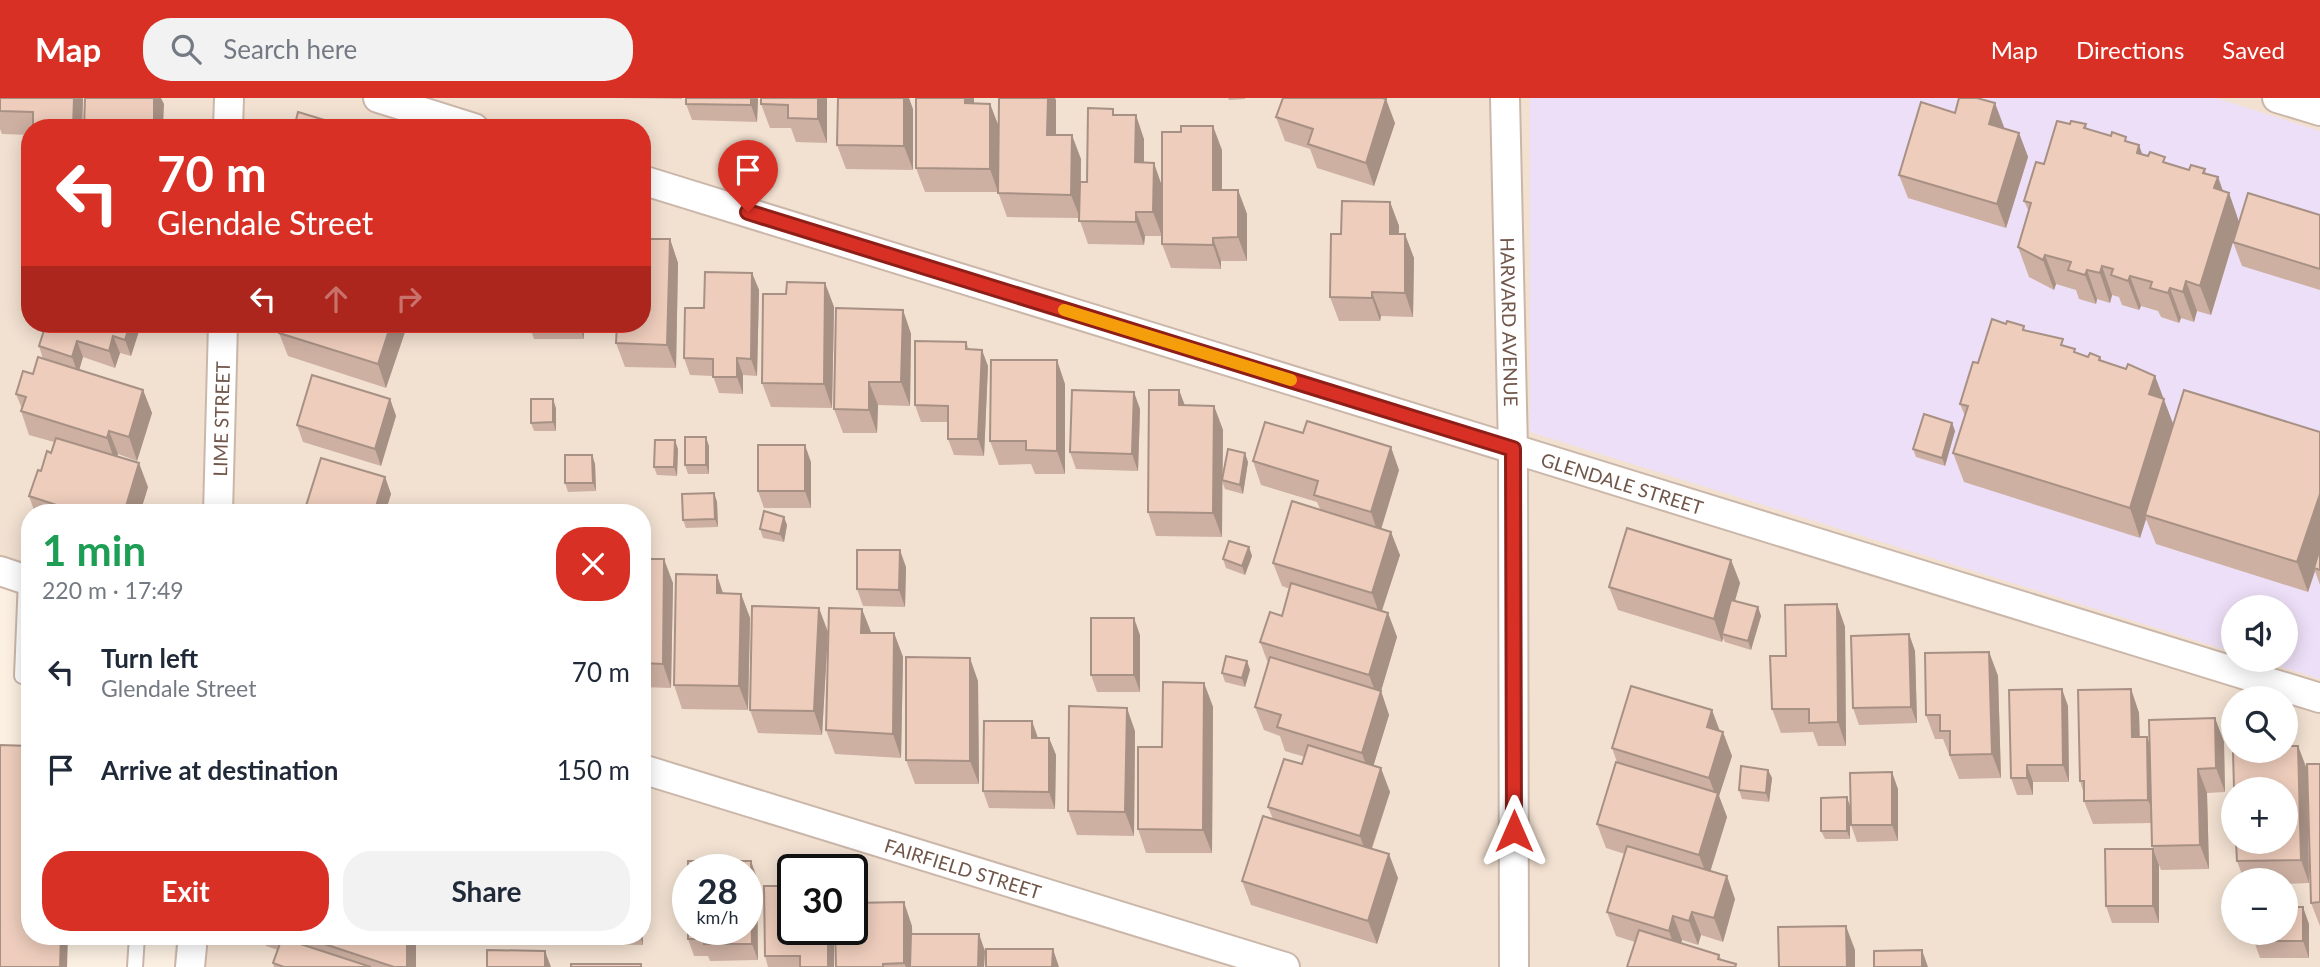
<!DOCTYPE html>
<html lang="en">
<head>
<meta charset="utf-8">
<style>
	:root { --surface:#fff; --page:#f2f2f3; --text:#1f2937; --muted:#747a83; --accent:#d93025 }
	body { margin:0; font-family:Lato,sans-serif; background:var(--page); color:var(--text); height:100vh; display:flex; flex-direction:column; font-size:26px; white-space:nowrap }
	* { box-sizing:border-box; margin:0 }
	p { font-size:23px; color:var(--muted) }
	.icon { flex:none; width:38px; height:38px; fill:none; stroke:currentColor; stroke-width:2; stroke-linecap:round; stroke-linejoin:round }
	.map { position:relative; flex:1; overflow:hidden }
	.side { position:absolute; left:21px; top:406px; width:630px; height:441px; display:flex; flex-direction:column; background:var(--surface); border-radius:28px; box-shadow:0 4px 18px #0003 }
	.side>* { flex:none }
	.guide { position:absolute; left:21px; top:21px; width:630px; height:214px; border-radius:28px; box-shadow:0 4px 18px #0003; background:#d93025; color:#fff; overflow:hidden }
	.tools { position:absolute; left:2221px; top:497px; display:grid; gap:14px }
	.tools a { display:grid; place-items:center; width:77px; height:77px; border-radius:50%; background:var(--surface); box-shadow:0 4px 18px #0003; font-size:35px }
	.speed { position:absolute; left:672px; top:756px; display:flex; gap:14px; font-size:35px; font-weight:700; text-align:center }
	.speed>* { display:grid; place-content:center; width:91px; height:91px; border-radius:50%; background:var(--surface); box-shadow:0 4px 18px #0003; line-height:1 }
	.speed small { font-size:18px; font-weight:400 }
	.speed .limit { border:4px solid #111; border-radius:10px; background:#fff; color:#111 }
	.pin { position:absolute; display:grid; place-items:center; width:60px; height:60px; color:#fff; margin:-72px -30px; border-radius:50% 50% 50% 0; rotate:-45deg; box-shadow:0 0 7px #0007 }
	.pin .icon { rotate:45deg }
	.me { position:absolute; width:77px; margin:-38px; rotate:0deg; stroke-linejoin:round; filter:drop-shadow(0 0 5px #0008) }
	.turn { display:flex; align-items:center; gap:24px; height:147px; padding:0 21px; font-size:32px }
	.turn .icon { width:91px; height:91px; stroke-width:2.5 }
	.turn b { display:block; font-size:49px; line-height:60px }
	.lanes { display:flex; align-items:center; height:66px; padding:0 21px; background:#0003; justify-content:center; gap:35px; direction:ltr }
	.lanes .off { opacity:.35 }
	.round { display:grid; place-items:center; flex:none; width:74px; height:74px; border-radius:28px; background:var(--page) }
	.summary { display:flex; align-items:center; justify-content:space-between; height:119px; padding:0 21px }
	h1 { font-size:42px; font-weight:700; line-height:52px; color:#1e9e55 }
	.primary-button { display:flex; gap:14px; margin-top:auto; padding:14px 21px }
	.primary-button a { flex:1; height:80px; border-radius:28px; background:var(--accent); color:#fff; font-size:28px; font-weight:700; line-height:80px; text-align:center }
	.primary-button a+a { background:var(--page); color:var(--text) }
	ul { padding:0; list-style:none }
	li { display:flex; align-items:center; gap:21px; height:98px; padding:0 21px }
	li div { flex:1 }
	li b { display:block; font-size:26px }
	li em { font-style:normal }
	header { display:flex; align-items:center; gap:42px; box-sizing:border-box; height:98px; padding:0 35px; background:var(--accent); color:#fff }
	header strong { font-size:33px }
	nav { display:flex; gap:38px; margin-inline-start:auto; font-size:24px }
	.search { width:490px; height:63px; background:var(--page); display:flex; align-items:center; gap:18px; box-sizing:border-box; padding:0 24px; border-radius:28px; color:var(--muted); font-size:26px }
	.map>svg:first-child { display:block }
</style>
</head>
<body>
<header>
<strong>Map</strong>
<div class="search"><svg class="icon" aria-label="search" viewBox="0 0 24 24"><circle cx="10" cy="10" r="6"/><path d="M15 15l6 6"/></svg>Search here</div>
<nav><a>Map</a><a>Directions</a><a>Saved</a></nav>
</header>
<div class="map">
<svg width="2320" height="869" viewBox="0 0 2320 869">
	<rect width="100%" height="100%" fill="#fbf0e2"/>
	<path fill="#f2e1d1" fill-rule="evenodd" d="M 0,0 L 2320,0 L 2320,869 L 174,869 L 175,838 L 642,838 L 642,415 L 30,415 L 30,499 L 0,490 ZM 30,30 L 642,30 L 642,226 L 30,226 ZM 2233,509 L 2286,509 L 2286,562 L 2233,562 ZM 2233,600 L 2286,600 L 2286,653 L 2233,653 ZM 2233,691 L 2286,691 L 2286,744 L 2233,744 ZM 688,772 L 747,772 L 747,831 L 688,831 ZM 793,772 L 852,772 L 852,831 L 793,831 ZM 2233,782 L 2286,782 L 2286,835 L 2233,835 Z"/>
	<path fill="#eddff7" d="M 1530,0 L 2216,0 L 2320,33 L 2320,581 L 2258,562 L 2286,562 L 2286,509 L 2233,509 L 2233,554 L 1530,334 Z"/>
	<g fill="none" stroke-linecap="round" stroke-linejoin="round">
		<defs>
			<g id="lane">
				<path d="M 22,578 L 26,481"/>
				<path d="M 135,869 L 137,838"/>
			</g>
			<g id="street">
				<path d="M 378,0 L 474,30"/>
				<path id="s1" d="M 1505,0 L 1513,351 L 1514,869"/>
				<path d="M 2277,0 L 2320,13"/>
				<path d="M 228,30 L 229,0"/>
				<path id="s2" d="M 642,82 L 2320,600"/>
				<path id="s3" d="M 218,415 L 223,226"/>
				<path d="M 0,473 L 30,483"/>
				<path id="s4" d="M 642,671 L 1285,869"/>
				<path d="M 190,869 L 193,838"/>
			</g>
		</defs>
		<use href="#lane" stroke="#cbb7aa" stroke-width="18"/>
		<use href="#street" stroke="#cbb7aa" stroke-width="32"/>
		<use href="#lane" stroke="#fff" stroke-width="14"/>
		<use href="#street" stroke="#fff" stroke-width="28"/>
	</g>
	<g fill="#cdb0a2">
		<path d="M 0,0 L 83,0 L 82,30 L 30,30 L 30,37 L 2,36 L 0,31 Z"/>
		<path d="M 614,0 L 682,0 L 682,1 Z"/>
		<path d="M 686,0 L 758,0 L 757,24 L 692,22 L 686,6 Z"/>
		<path d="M 827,0 L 827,45 L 796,44 L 791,30 L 770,30 L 761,6 Z"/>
		<path d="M 916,0 L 974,0 L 974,5 L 990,6 L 999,29 L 999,0 L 1055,0 L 1056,37 L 1081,61 L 1081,84 L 1087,84 L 1116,17 L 1144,41 L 1144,64 L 1162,88 L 1222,52 L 1222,92 L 1238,92 L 1247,116 L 1247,163 L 1221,163 L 1221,171 L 1171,170 L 1162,146 L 1162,138 L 1145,138 L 1144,147 L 1088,146 L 1079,120 L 1007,119 L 998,94 L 925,94 L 916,70 Z"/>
		<path d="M 1228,0 L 1245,0 L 1245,1 L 1229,2 Z"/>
		<path d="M 913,11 L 913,72 L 846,71 L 837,47 Z"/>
		<path d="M 1276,19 L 1395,25 L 1374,88 L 1317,70 L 1310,51 L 1285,43 Z"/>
		<path d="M 2070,26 L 2086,26 L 2087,31 L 2128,44 L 2142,56 L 2168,66 L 2189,72 L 2205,71 L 2206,76 L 2218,79 L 2223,93 L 2229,95 L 2239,124 L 2320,117 L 2320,192 L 2242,168 L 2233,144 L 2211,217 L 2197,213 L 2194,224 L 2181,220 L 2179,225 L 2161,219 L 2158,213 L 2141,208 L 2139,212 L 2122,207 L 2119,199 L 2112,197 L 2110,205 L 2097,201 L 2096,206 L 2079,201 L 2076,192 L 2056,186 L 2054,192 L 2029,179 L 2018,149 L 2029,114 L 2024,103 L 2044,66 Z"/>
		<path d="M 2004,29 L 2003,30 L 2019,35 L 2028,59 L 2006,130 L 1908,100 L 1899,77 Z"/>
		<path d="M 1390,104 L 1399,128 L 1399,136 L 1414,160 L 1413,219 L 1381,218 L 1380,223 L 1339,223 L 1330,199 L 1341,136 Z"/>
		<path d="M 670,141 L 678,165 L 676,270 L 625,269 L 616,245 L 617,230 L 613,230 L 611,226 L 642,226 Z"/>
		<path d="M 752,175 L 759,192 L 757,278 L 743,277 L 743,296 L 719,295 L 713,278 L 690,277 L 684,260 L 704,210 Z"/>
		<path d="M 825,185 L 834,209 L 832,310 L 771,309 L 762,285 L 786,196 Z"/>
		<path d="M 903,212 L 911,236 L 910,308 L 878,307 L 877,335 L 843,335 L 834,311 Z"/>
		<path d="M 46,226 L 141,226 L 131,258 L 120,255 L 115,270 L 83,259 L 79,272 L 143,292 L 152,315 L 137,363 L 118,356 L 117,358 L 148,389 L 140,415 L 35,415 L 29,398 L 41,373 L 51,355 L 54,344 L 29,337 L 21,313 L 22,311 L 16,296 L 33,276 L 43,261 L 39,248 Z"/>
		<path d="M 529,226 L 584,226 L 584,241 L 534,241 Z"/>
		<path d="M 407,228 L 386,290 L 288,258 L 279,235 Z"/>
		<path d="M 2026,233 L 2066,248 L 2077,255 L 2088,259 L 2100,259 L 2102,263 L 2126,271 L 2155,278 L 2173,326 L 2320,334 L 2320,487 L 2315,473 L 2308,494 L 2156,446 L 2146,421 L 2140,440 L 1964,384 L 1953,355 L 1965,318 L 1960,306 L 1978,265 Z"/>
		<path d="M 966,244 L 969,251 L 988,268 L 984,358 L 954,357 L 948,341 L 948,324 L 921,324 L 915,307 Z"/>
		<path d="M 1065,286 L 1065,376 L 1035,376 L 1031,366 L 999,367 L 990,343 Z"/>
		<path d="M 1179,292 L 1185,308 L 1214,308 L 1223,332 L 1222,382 L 1248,364 L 1243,396 L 1225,391 L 1222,383 L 1222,439 L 1156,438 L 1148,414 Z"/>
		<path d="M 390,301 L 396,318 L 381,368 L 303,344 L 297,327 Z"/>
		<path d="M 556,310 L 556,333 L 534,333 L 531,325 Z"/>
		<path d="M 1140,311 L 1138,373 L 1076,371 L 1070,354 Z"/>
		<path d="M 1952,325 L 1955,333 L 1945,368 L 1916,359 L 1913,351 Z"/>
		<path d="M 709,348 L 709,376 L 688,376 L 685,367 Z"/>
		<path d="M 678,351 L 677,378 L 657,377 L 654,369 Z"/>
		<path d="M 592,357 L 595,366 L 596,393 L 568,394 L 565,385 Z"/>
		<path d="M 1253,363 L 1399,372 L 1381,431 L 1400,457 L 1382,513 L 1388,515 L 1397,539 L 1381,593 L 1389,617 L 1373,668 L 1390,694 L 1372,751 L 1398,780 L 1377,846 L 1251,807 L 1242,783 L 1273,721 L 1268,709 L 1302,666 L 1305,659 L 1285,653 L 1280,638 L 1264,632 L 1255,609 L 1268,565 L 1260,544 L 1282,518 L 1290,491 L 1282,488 L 1273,465 L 1320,411 L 1317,404 L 1261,387 Z"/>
		<path d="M 811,364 L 811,410 L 764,410 L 758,393 Z"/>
		<path d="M 385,379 L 391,396 L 385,415 L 308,415 L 306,408 Z"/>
		<path d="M 714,395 L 717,404 L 718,429 L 686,430 L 683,422 Z"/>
		<path d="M 787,427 L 784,444 L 763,440 L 760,431 Z"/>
		<path d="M 1249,449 L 1252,458 L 1245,477 L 1226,470 L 1223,461 Z"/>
		<path d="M 642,461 L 673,485 L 671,590 L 642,589 Z"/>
		<path d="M 1731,462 L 1740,485 L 1735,503 L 1758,509 L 1761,518 L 1751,552 L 1725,544 L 1723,540 L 1722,544 L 1618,512 L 1609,489 Z"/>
		<path d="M 906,469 L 905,509 L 863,508 L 857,491 Z"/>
		<path d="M 741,496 L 750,520 L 748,612 L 682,611 L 674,587 Z"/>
		<path d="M 1837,506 L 1845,529 L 1846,648 L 1818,648 L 1813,634 L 1781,635 L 1772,611 L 1786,558 Z"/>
		<path d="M 828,534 L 822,637 L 758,635 L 750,612 Z"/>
		<path d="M 871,535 L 894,535 L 903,559 L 901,660 L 835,656 L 826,632 Z"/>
		<path d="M 1909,536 L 1915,553 L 1917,625 L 1859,627 L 1853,610 Z"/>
		<path d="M 1140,537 L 1140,594 L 1097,594 L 1091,577 Z"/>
		<path d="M 1989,554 L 1998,578 L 2001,680 L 1959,681 L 1943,641 L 1935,641 L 1926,617 Z"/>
		<path d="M 1247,563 L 1250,572 L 1245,589 L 1225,584 L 1222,575 Z"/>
		<path d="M 978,583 L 979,686 L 915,686 L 906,662 Z"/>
		<path d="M 1204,585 L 1213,609 L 1212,755 L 1146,755 L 1138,731 L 1162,649 Z"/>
		<path d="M 2131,591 L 2139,615 L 2140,639 L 2147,639 L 2149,646 L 2215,620 L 2224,644 L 2225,694 L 2207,695 L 2209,771 L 2161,772 L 2152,748 L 2152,725 L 2093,726 L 2084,703 L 2084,696 L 2080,683 Z"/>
		<path d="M 2068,608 L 2069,684 L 2033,684 L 2033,697 L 2017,697 L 2011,680 Z"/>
		<path d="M 1135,633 L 1134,738 L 1077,737 L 1068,713 Z"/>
		<path d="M 1720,633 L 1732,658 L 1719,698 L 1727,719 L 1710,773 L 1735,801 L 1723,844 L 1701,837 L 1698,847 L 1682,842 L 1681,845 L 1719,857 L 1721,861 L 1736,866 L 1737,869 L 1627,869 L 1635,844 L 1616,838 L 1607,814 L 1625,756 L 1606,750 L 1597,726 L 1617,664 L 1612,650 Z"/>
		<path d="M 1038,640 L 1049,640 L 1056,657 L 1055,711 L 989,710 L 983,693 Z"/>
		<path d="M 2298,648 L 2307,671 L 2320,666 L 2320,828 L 2311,805 L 2307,687 L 2309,785 L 2286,786 L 2286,782 L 2244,782 L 2237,763 Z"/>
		<path d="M 1768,672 L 1772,680 L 1769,704 L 1742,701 L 1739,692 Z"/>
		<path d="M 1898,691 L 1898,743 L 1857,744 L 1851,727 Z"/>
		<path d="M 1850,708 L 1850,741 L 1825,741 L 1821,733 Z"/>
		<path d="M 642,742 L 643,745 L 643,847 L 576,846 L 573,838 L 642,838 Z"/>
		<path d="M 2153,751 L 2159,767 L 2159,825 L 2112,825 L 2106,808 Z"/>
		<path d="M 757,780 L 758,862 L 710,863 L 708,858 L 694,858 L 688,841 Z"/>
		<path d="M 2309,826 L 2309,860 L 2260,860 L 2254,843 Z"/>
		<path d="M 912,828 L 912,836 L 985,853 L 984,869 L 836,869 Z"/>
		<path d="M 834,831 L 834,869 L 768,869 L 765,858 Z"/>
		<path d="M 262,838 L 416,838 L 416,869 L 274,869 L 273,865 L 278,852 L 266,848 Z"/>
	</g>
	<g fill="#a79084">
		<path d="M 74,0 L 83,0 L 82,30 L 73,30 Z"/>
		<path d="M 154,0 L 161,0 L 164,6 L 163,30 L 154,30 Z"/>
		<path d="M 751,0 L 758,0 L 757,24 L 751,7 Z"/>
		<path d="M 818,0 L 827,0 L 827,45 L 818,21 Z"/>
		<path d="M 904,0 L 909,0 L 913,11 L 913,72 L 904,48 Z"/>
		<path d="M 965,0 L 974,0 L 974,29 L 965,5 Z"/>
		<path d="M 1048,0 L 1055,0 L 1056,2 L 1056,61 L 1047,37 Z"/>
		<path d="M 1386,1 L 1395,25 L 1374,88 L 1366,65 Z"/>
		<path d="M 1995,5 L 2004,29 L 1997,49 L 1989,26 Z"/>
		<path d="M 990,6 L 999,29 L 998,94 L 990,71 Z"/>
		<path d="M 1136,17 L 1144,41 L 1144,88 L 1135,64 Z"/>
		<path d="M 1213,28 L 1222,52 L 1222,116 L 1213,92 Z"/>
		<path d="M 2019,35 L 2028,59 L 2006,130 L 1997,106 Z"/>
		<path d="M 1072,37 L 1081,61 L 1080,120 L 1071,97 Z"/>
		<path d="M 2139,47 L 2150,77 L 2137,55 Z"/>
		<path d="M 1154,65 L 1162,88 L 1162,138 L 1153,114 Z"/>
		<path d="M 2218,79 L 2226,102 L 2229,95 L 2239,124 L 2211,217 L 2200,188 L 2214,90 Z"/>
		<path d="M 1238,92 L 1247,116 L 1247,163 L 1238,139 Z"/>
		<path d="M 1390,104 L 1399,128 L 1398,160 L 1390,136 Z"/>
		<path d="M 1136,114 L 1145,138 L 1144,147 L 1136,124 Z"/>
		<path d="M 1405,136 L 1414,160 L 1413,219 L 1405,195 Z"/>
		<path d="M 1213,140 L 1221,163 L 1221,171 L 1213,147 Z"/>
		<path d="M 670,141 L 678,165 L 676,270 L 667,247 Z"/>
		<path d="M 2045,157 L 2056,186 L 2054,192 L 2043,162 Z"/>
		<path d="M 2102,168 L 2112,197 L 2110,205 L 2100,175 Z"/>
		<path d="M 2087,172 L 2097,201 L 2096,206 L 2085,177 Z"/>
		<path d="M 752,175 L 759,192 L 757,278 L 751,261 Z"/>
		<path d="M 2130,178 L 2141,208 L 2139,212 L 2128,183 Z"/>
		<path d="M 2186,183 L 2197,213 L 2194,224 L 2183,194 Z"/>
		<path d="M 825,185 L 834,209 L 832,310 L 824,286 Z"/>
		<path d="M 2170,190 L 2181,220 L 2179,225 L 2168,195 Z"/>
		<path d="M 1372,194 L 1381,218 L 1380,223 L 1372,200 Z"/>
		<path d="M 903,212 L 911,236 L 910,308 L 901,284 Z"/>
		<path d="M 130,226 L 141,226 L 141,227 L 131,258 L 125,242 Z"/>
		<path d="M 391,226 L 406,226 L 407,228 L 386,290 L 378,266 Z"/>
		<path d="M 578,226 L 584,226 L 584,241 Z"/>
		<path d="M 113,238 L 120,255 L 115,270 L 109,253 Z"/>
		<path d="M 77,243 L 83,259 L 78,276 L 72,259 Z"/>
		<path d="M 982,252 L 988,268 L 984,358 L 978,341 Z"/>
		<path d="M 737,260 L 743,277 L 743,296 L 737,279 Z"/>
		<path d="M 1057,262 L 1065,286 L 1065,376 L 1057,353 Z"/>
		<path d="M 2155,278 L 2175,331 L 2145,417 L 2146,421 L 2140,440 L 2130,410 L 2149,296 Z"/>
		<path d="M 869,284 L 878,307 L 877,335 L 869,312 Z"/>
		<path d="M 143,292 L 152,315 L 137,363 L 129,339 Z"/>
		<path d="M 1179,292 L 1188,316 L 1179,307 Z"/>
		<path d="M 1134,294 L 1140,311 L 1138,373 L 1132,356 Z"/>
		<path d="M 390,301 L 396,318 L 381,368 L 375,351 Z"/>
		<path d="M 553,301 L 556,310 L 556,333 L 553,324 Z"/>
		<path d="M 1214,308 L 1223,332 L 1222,439 L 1213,415 Z"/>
		<path d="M 1952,325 L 1955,333 L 1945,368 L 1942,360 Z"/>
		<path d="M 109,333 L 118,356 L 115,364 L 107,340 Z"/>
		<path d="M 706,339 L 709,348 L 709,376 L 706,367 Z"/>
		<path d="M 675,342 L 678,351 L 677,378 L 674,369 Z"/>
		<path d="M 805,347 L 811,364 L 811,410 L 805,393 Z"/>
		<path d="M 1391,349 L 1399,372 L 1379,438 L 1371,414 Z"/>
		<path d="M 1245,355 L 1248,364 L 1243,396 L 1240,387 Z"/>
		<path d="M 592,357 L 595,366 L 596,393 L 593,385 Z"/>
		<path d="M 139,365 L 148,389 L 140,415 L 124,415 Z"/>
		<path d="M 385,379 L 391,396 L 385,415 L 374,415 Z"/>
		<path d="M 714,395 L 717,404 L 718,429 L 715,421 Z"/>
		<path d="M 2320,396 L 2320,458 L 2314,470 L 2315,473 L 2308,494 L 2297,464 Z"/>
		<path d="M 784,419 L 787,427 L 784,444 L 780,436 Z"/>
		<path d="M 1391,434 L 1400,457 L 1380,518 L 1372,495 Z"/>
		<path d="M 1249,449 L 1252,458 L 1245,477 L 1242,468 Z"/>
		<path d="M 900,452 L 906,469 L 905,509 L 899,492 Z"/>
		<path d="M 664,461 L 673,485 L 671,590 L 663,566 Z"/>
		<path d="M 1731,462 L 1740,485 L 1725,537 L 1722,536 L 1723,540 L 1722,544 L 1714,521 Z"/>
		<path d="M 717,477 L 725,501 L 717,495 Z"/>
		<path d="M 741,496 L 750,520 L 748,612 L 739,588 Z"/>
		<path d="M 1837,506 L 1845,529 L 1846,648 L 1838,624 Z"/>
		<path d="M 1758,509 L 1761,518 L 1751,552 L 1748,543 Z"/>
		<path d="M 819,510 L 828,534 L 822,637 L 814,613 Z"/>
		<path d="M 862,511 L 871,534 L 869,559 L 861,535 Z"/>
		<path d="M 1388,515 L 1397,539 L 1381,593 L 1389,617 L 1370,679 L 1362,655 L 1378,601 L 1369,577 Z"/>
		<path d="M 1134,520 L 1140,537 L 1140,594 L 1134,577 Z"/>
		<path d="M 894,535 L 903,559 L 901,660 L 893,636 Z"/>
		<path d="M 1909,536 L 1915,553 L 1917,625 L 1911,609 Z"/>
		<path d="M 1989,554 L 1998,578 L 2001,680 L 1992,656 Z"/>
		<path d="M 970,560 L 978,583 L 979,686 L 970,663 Z"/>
		<path d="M 1247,563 L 1250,572 L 1245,589 L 1242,580 Z"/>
		<path d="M 1204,585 L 1213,609 L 1212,755 L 1203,732 Z"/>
		<path d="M 2062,591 L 2068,608 L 2069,684 L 2063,667 Z"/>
		<path d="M 2131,591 L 2139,615 L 2140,663 L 2132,639 Z"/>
		<path d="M 1127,610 L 1135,633 L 1134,738 L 1125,714 Z"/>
		<path d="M 1712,612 L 1721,636 L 1707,629 Z"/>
		<path d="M 2215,620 L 2224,644 L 2225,694 L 2216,670 Z"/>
		<path d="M 1032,623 L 1038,640 L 1032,640 Z"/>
		<path d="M 1723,634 L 1732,658 L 1719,698 L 1727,719 L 1708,781 L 1699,757 L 1717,701 L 1709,680 Z"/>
		<path d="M 2147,639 L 2155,662 L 2157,725 L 2148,702 Z"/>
		<path d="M 1049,640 L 1056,657 L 1055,711 L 1049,694 Z"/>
		<path d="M 2298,648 L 2307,672 L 2309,785 L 2301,762 Z"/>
		<path d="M 2027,667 L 2033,684 L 2033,697 L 2027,680 Z"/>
		<path d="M 1381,670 L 1390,694 L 1368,761 L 1360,738 Z"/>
		<path d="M 2198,671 L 2207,695 L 2209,771 L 2200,747 Z"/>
		<path d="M 1768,672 L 1772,680 L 1769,704 L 1766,695 Z"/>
		<path d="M 1892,674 L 1898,691 L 1898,743 L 1892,727 Z"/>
		<path d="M 1847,699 L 1850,708 L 1850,741 L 1847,733 Z"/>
		<path d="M 642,742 L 643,745 L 643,847 L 640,838 L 642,838 Z"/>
		<path d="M 2153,751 L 2159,767 L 2159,825 L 2153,808 Z"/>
		<path d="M 1389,756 L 1398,780 L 1377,846 L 1368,823 Z"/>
		<path d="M 751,763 L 757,780 L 758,862 L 752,846 Z"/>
		<path d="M 1727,778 L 1735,801 L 1723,844 L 1714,820 Z"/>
		<path d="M 904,804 L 912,828 L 913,869 L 906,869 L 904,865 Z"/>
		<path d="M 2303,809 L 2309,826 L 2309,860 L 2303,843 Z"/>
		<path d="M 1692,814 L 1701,837 L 1698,847 L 1689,823 Z"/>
		<path d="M 1673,818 L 1682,842 L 1677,857 L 1669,833 Z"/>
		<path d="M 1846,828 L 1855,852 L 1855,869 L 1847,869 Z"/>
		<rect x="828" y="831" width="6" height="38"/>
		<path d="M 979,836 L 985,853 L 984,869 L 978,869 Z"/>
		<path d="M 61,838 L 68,838 L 67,869 L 60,869 Z"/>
		<rect x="407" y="838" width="9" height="31"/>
		<path d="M 1053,851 L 1059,869 L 1052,869 Z"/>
		<path d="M 1922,852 L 1928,869 L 1922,869 Z"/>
		<path d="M 545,853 L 551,869 L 545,869 Z"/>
	</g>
	<g fill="#eecdbc" stroke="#a79084" stroke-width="2">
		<path d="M 0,0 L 74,0 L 73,30 L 33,30 L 33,14 L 0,13 Z"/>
		<path d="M 85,0 L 154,0 L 154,30 L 84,30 Z"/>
		<path d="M 686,0 L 751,0 L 751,7 L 686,6 Z"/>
		<path d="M 761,0 L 818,0 L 818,21 L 788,20 L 788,7 L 761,6 Z"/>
		<path d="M 838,0 L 904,0 L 904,48 L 837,47 Z"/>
		<path d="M 916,0 L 965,0 L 965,5 L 990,6 L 990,71 L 916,70 Z"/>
		<path d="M 999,0 L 1048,0 L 1047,37 L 1072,37 L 1071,97 L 998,95 Z"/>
		<path d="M 1283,0 L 1382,0 L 1386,1 L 1366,65 L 1308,46 L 1313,31 L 1276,19 Z"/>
		<path d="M 1959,0 L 1977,0 L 1995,5 L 1989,26 L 2019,35 L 1997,106 L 1899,77 L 1921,4 L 1955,15 Z"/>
		<path d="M 1088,10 L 1113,11 L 1113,17 L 1136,17 L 1135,64 L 1154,65 L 1153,114 L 1136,114 L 1136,124 L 1079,123 L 1080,84 L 1087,84 Z"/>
		<path d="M 298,14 L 351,30 L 294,30 Z"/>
		<path d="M 2057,23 L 2070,26 L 2071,23 L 2086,26 L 2084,30 L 2111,38 L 2112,34 L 2126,39 L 2125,43 L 2139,47 L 2137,55 L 2148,58 L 2150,54 L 2165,59 L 2163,64 L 2189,72 L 2191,67 L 2205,71 L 2203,75 L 2218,79 L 2214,90 L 2229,95 L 2200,188 L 2186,183 L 2183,194 L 2170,190 L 2168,195 L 2150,190 L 2152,184 L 2130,178 L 2128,183 L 2111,177 L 2113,171 L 2102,168 L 2100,175 L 2087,172 L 2085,177 L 2068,172 L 2071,164 L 2045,157 L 2043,162 L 2018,149 L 2031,105 L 2024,103 L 2036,64 L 2044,66 Z"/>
		<path d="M 1181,28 L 1213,28 L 1213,92 L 1238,92 L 1238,139 L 1213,140 L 1213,147 L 1162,146 L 1162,34 L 1181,34 Z"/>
		<path d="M 2248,95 L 2320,117 L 2320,171 L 2233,144 Z"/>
		<path d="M 1342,103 L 1390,104 L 1390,136 L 1405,136 L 1405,195 L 1372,194 L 1372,200 L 1330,199 L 1331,136 L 1341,136 Z"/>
		<path d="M 642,141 L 670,141 L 667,247 L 616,245 L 617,226 L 642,226 Z"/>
		<path d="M 705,174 L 752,175 L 751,261 L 737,260 L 737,279 L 713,279 L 713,261 L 684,260 L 685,210 L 704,210 Z"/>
		<path d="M 787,184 L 825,185 L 824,286 L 762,285 L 763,196 L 786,196 Z"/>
		<path d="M 836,210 L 903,212 L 901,284 L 869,284 L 869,312 L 834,311 Z"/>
		<path d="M 1992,221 L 2006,226 L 2007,223 L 2024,228 L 2023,232 L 2063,241 L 2061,247 L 2075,251 L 2074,254 L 2088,259 L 2090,255 L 2100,259 L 2099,262 L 2126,271 L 2128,266 L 2155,278 L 2149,296 L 2164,301 L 2130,410 L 1953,355 L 1968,308 L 1960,306 L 1973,264 L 1978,265 Z"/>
		<path d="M 46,226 L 130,226 L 125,242 L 113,238 L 109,253 L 77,243 L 72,259 L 39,248 Z"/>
		<path d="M 282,226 L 391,226 L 378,266 L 279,235 Z"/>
		<path d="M 915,243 L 966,244 L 966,251 L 982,252 L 978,341 L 948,341 L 948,308 L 915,307 Z"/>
		<path d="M 38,259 L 143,292 L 129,339 L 109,333 L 107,340 L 21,313 L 26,299 L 16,296 L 23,273 L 33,276 Z"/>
		<path d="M 991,262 L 1057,262 L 1057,353 L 1026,352 L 1026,343 L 990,343 Z"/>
		<path d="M 312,277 L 390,301 L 375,351 L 297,327 Z"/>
		<path d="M 1072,292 L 1134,294 L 1132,356 L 1070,354 Z"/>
		<path d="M 1149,292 L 1179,292 L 1179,307 L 1214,308 L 1213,415 L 1148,414 Z"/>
		<path d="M 2184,292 L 2320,334 L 2320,396 L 2297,464 L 2145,417 Z"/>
		<path d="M 531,301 L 553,301 L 553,324 L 531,325 Z"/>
		<path d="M 1924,316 L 1952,325 L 1942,360 L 1913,351 Z"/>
		<path d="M 1307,323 L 1391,349 L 1371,414 L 1314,397 L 1318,383 L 1253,363 L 1265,324 L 1303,335 Z"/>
		<rect x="685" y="339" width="21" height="28"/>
		<path d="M 56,340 L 139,365 L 124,415 L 81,415 L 29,398 L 38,372 L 41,373 L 47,353 L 51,355 Z"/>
		<path d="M 655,342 L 675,342 L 674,369 L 654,369 Z"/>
		<rect x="758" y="347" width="47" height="46"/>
		<path d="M 1228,351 L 1245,355 L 1240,387 L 1222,382 Z"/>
		<path d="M 565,357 L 592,357 L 593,385 L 565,385 Z"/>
		<path d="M 321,360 L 385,379 L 374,415 L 326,415 L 306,408 Z"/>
		<path d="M 714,395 L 715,421 L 683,422 L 682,396 Z"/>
		<path d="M 1292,403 L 1391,434 L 1372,495 L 1273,465 Z"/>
		<path d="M 284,410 L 302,415 L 283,415 Z"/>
		<path d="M 764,413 L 784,419 L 780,436 L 760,431 Z"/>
		<path d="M 1627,430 L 1731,462 L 1714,521 L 1609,489 Z"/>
		<path d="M 1229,443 L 1249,449 L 1242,468 L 1223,461 Z"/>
		<path d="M 2320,450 L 2320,472 L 2314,470 Z"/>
		<path d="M 857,452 L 900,452 L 899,492 L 857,491 Z"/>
		<path d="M 642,461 L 664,461 L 663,566 L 642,565 Z"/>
		<path d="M 676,476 L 717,477 L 717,495 L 741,496 L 739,588 L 674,587 Z"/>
		<path d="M 1291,485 L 1388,515 L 1369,577 L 1260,544 L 1270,514 L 1282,518 Z"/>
		<path d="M 1731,502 L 1758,509 L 1748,543 L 1722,536 Z"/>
		<path d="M 1837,506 L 1838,624 L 1809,625 L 1809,611 L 1772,611 L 1770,558 L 1786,558 L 1785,507 Z"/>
		<path d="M 752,508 L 819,510 L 814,613 L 750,612 Z"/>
		<path d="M 829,510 L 862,511 L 861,535 L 894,535 L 893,636 L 826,632 Z"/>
		<rect x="1091" y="520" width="43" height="57"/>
		<path d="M 1909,536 L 1911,609 L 1853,610 L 1851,538 Z"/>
		<path d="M 1989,554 L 1992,656 L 1950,657 L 1950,633 L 1940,633 L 1940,617 L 1926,617 L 1925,555 Z"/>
		<path d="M 1226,558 L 1247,563 L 1242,580 L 1222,575 Z"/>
		<path d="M 906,559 L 970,560 L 970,663 L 906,662 Z"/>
		<path d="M 1270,559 L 1381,593 L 1362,655 L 1277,629 L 1281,617 L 1255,609 Z"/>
		<path d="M 1163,584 L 1204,585 L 1203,732 L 1138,731 L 1138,649 L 1162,649 Z"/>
		<path d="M 1631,588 L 1712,612 L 1707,629 L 1723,634 L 1709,680 L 1612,650 Z"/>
		<path d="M 2062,591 L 2063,667 L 2027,667 L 2027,680 L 2011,680 L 2009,592 Z"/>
		<path d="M 2131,591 L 2132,639 L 2147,639 L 2148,702 L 2084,703 L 2084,683 L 2080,683 L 2078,592 Z"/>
		<path d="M 1069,608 L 1127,610 L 1125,714 L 1068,713 Z"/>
		<path d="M 2215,620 L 2216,670 L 2198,671 L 2200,747 L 2152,748 L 2149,622 Z"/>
		<path d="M 984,623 L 1032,623 L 1032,640 L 1049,640 L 1049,694 L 983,693 Z"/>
		<path d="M 0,647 L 30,648 L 30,838 L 61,838 L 60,869 L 0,869 Z"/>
		<path d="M 1308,647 L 1381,670 L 1360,738 L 1268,709 L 1284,661 L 1302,666 Z"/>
		<path d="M 2286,648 L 2298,648 L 2301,762 L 2237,763 L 2236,744 L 2286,744 L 2286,691 L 2234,691 L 2233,653 L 2286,653 Z"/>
		<path d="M 1616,664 L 1718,695 L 1699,757 L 1597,726 Z"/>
		<path d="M 2307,666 L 2320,666 L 2320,804 L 2311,805 Z"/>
		<path d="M 1741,668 L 1768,672 L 1766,695 L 1739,692 Z"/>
		<path d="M 1892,674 L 1892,727 L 1851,727 L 1850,675 Z"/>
		<path d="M 1847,699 L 1847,733 L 1821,733 L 1821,700 Z"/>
		<path d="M 1263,718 L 1389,756 L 1368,823 L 1242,783 Z"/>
		<path d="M 1627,748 L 1727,778 L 1714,820 L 1692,814 L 1689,823 L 1673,818 L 1669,833 L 1607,814 Z"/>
		<path d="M 2105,751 L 2153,751 L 2153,808 L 2106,808 Z"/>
		<path d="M 688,763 L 751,763 L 752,846 L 704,846 L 704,841 L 688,841 L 688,831 L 747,831 L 747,772 L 688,772 Z"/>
		<path d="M 764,788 L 793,788 L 793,831 L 828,831 L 828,869 L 800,869 L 800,858 L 765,858 Z"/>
		<path d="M 904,804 L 904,865 L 883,866 L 883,869 L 836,869 L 835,831 L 852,831 L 852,805 Z"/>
		<path d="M 2286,809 L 2303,809 L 2303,843 L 2254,843 L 2254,835 L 2286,835 Z"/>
		<path d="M 1846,828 L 1847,869 L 1779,869 L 1778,829 Z"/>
		<path d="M 1639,832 L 1719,857 L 1718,861 L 1736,866 L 1735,869 L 1627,869 Z"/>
		<path d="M 911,836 L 979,836 L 978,869 L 910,869 Z"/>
		<path d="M 300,838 L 407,838 L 407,869 L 394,869 Z"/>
		<path d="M 282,840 L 371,869 L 284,869 L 273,865 Z"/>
		<path d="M 986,851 L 1053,851 L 1052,869 L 986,869 Z"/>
		<path d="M 487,852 L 545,853 L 545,869 L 487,869 Z"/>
		<path d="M 1922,852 L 1922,869 L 1874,869 L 1874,853 Z"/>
		<rect x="571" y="866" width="70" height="3"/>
	</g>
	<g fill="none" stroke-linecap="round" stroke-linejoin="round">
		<defs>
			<path id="route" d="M 748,114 L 1513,351 L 1514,733"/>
		</defs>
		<use href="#route" stroke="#8d1f18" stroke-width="18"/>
		<use href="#route" stroke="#d93025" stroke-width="12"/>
		<path stroke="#f59e0b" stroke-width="12" d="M 1064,212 L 1291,282"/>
	</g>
	<g text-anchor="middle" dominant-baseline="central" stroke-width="5" stroke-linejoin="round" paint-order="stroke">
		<g font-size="19" fill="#71564a" stroke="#fef4e8">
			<text stroke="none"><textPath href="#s1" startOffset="224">HARVARD AVENUE</textPath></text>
			<text stroke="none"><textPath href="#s3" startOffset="94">LIME STREET</textPath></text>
			<text stroke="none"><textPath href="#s2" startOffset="1026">GLENDALE STREET</textPath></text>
			<text stroke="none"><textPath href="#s4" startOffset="336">FAIRFIELD STREET</textPath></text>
		</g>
	</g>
</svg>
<div class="tools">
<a><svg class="icon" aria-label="sound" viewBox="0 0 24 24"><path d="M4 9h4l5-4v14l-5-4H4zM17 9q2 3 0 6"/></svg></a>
<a><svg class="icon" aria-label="search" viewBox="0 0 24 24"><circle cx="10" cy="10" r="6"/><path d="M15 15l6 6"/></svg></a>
<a>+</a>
<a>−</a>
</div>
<div class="speed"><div>28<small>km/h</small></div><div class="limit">30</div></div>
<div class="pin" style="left:748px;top:114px;background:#d93025"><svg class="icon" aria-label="arrive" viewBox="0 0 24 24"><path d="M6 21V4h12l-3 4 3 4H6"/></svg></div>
<svg class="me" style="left:1514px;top:733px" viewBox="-20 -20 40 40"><path d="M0-17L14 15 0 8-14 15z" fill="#d93025" stroke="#fff" stroke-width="4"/></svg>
<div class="guide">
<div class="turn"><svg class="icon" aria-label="left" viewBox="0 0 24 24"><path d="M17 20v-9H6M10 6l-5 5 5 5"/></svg><div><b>70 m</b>Glendale Street</div></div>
<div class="lanes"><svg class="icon" aria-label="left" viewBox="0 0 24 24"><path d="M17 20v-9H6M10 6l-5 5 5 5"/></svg><svg class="icon off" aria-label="ahead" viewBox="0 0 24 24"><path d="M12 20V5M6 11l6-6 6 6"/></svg><svg class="icon off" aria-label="right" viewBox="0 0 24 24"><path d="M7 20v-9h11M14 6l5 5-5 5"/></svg></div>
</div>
<section class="side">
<div class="summary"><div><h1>1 min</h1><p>220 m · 17:49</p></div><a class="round" style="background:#d93025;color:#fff"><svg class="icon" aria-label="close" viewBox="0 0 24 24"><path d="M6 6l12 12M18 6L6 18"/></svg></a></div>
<ul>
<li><svg class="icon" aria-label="left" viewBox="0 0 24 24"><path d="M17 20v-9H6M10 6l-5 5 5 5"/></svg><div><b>Turn left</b><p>Glendale Street</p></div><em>70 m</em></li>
<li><svg class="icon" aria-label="arrive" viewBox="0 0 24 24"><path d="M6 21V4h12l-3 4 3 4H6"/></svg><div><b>Arrive at destination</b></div><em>150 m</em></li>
</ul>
<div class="primary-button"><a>Exit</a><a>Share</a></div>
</section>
</div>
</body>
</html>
